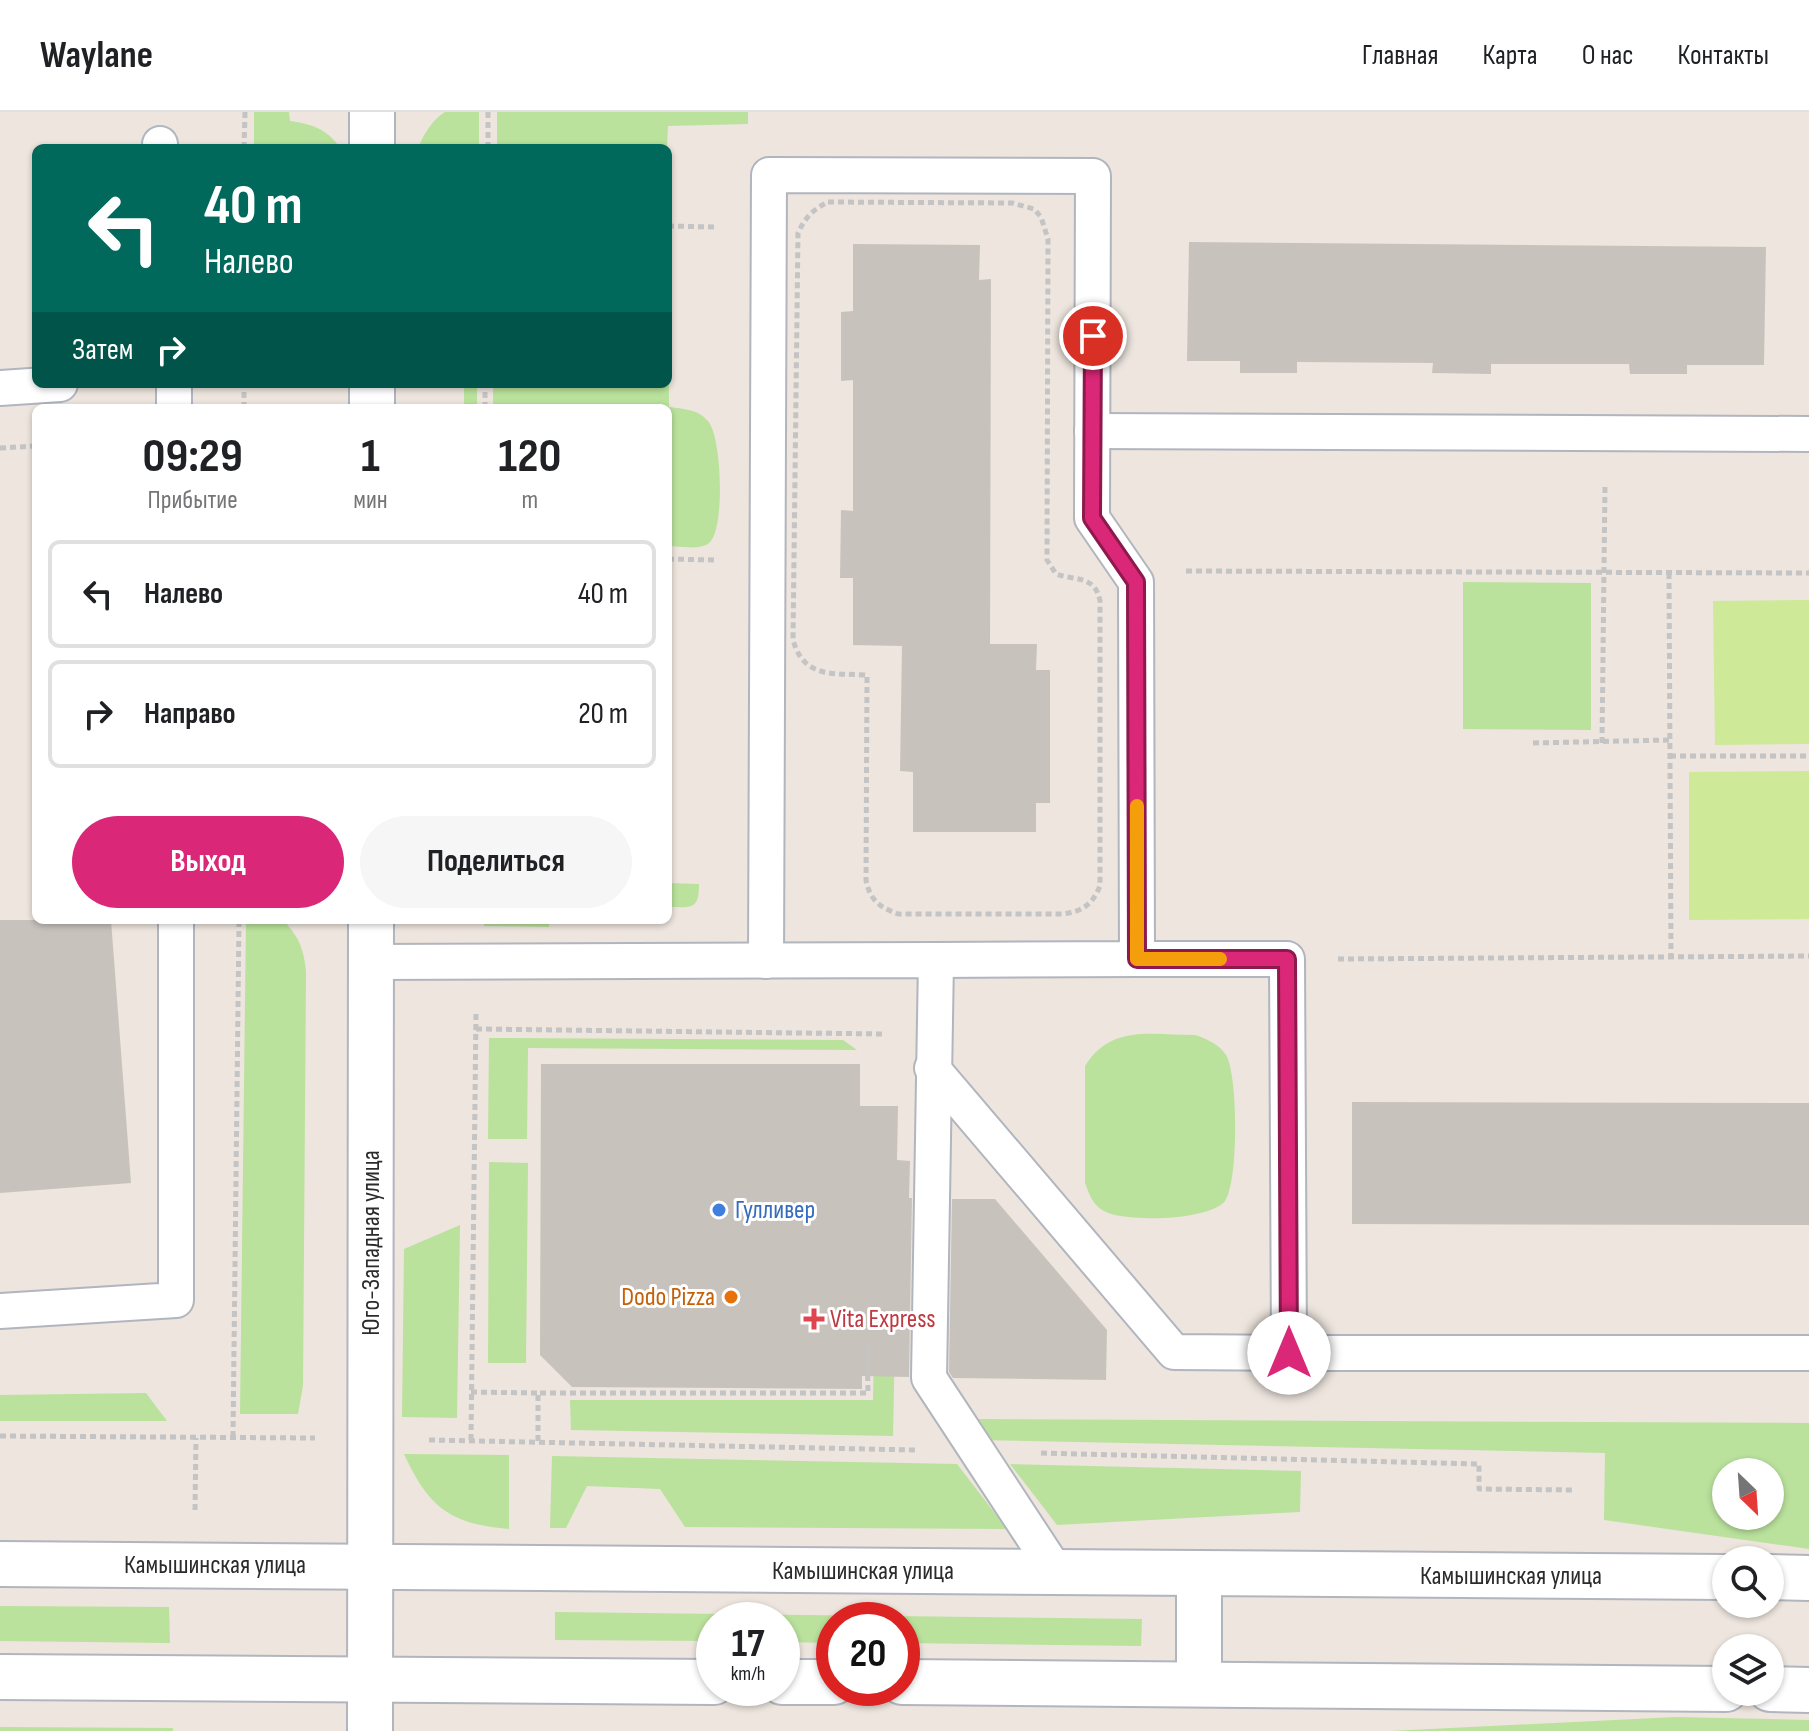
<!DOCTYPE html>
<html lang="ru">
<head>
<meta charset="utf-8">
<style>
	:root { --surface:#fff; --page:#f6f6f6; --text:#202124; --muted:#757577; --line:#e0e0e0; --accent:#db2777 }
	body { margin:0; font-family:"Sofia Sans Condensed",sans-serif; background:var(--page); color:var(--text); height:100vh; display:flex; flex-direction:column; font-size:30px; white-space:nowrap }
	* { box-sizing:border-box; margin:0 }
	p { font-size:26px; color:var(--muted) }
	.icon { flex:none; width:44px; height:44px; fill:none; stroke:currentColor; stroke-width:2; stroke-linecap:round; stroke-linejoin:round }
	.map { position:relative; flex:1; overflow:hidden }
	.drawer { position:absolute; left:32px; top:292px; width:640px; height:520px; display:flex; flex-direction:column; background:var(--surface); border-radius:12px; box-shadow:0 2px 6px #0004 }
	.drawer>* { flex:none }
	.guide { position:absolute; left:32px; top:32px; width:640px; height:244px; border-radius:12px; box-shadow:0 2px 6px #0004; background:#00695c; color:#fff; overflow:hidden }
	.needle { width:52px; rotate:155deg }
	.fabs { position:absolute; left:1712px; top:1346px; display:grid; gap:16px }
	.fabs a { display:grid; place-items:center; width:72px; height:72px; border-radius:50%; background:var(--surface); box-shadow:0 2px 6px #0004; font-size:40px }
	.speed { position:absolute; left:696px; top:1490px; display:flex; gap:16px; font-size:40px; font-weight:700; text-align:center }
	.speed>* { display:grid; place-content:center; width:104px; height:104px; border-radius:50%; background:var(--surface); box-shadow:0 2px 6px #0004; line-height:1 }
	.speed small { font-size:20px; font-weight:400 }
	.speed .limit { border:12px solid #d22; background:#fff; color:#111 }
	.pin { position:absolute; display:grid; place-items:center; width:68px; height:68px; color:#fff; margin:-34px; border:4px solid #fff; border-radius:50%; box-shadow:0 2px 8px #0007 }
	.me { position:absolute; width:88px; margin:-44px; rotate:0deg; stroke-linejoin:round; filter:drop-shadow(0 0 6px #0008) }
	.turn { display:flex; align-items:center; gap:28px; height:168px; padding:0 40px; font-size:36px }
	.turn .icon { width:104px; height:104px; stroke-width:2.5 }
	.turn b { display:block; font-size:56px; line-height:68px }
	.then { display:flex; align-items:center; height:76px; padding:0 40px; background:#0003; gap:16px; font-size:30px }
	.eta { display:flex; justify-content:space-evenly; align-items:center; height:136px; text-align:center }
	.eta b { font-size:48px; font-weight:700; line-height:56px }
	.button { display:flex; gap:16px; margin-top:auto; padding:16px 40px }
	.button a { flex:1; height:92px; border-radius:48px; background:var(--accent); color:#fff; font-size:32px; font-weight:700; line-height:92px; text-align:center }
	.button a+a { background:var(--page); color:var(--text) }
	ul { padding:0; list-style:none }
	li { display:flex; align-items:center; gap:24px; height:108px; margin:0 16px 12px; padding:0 24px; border:4px solid var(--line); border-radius:12px }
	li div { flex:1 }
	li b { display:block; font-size:30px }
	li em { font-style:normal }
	header { display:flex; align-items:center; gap:48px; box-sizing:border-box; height:112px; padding:0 40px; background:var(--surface); border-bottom:2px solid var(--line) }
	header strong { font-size:38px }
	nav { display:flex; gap:44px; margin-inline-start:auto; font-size:28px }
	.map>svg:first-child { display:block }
</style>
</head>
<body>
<header>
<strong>Waylane</strong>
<nav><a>Главная</a><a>Карта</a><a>О нас</a><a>Контакты</a></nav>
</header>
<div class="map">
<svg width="1809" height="1619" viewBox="0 0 1809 1619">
	<rect width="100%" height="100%" fill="#ede5de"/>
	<g fill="#bae29c" fill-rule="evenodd">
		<path d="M 254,0 L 289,0 L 290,9 C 311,12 328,17 340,36 L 254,36 Z"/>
		<path d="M 445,0 L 479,0 L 479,36 L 418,36 C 424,22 432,8 445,0 Z"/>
		<path d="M 497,0 L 748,0 L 748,12 L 668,14 L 667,36 L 497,36 Z"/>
		<path d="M 668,124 L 669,295 C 683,297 698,297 708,309 C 722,325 725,415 710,430 C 702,439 679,434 668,434 L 668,296 L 493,296 L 493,272 L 668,272 Z"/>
		<rect x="464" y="272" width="13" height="24"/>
		<path d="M 1463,470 L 1591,471 L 1591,618 L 1463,617 Z"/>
		<path d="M 668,771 L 699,772 C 699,799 691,795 668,795 Z"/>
		<path d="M 246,808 L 284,809 C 299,825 304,838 306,860 L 303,1274 L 298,1302 L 240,1302 Z"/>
		<path d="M 484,808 L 549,808 L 549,815 L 484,814 Z"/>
		<path d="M 1195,923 C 1207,927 1219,932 1226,943 C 1238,962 1239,1070 1225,1089 C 1209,1109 1127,1110 1106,1100 C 1093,1094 1090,1084 1085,1071 L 1085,954 C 1111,912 1152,923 1195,923 Z"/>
		<path d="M 489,926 L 843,928 L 857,938 L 528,936 L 527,1027 L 488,1027 Z"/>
		<path d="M 489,1050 L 528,1051 L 526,1251 L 488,1251 Z"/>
		<path d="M 460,1113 L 457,1306 L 402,1305 L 404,1137 Z"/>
		<path d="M 896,1178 L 893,1324 L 571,1318 L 570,1288 L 873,1288 L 874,1233 Z"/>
		<path d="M 146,1281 L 167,1309 L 0,1309 L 0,1283 Z"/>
		<path d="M 978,1307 L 1809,1311 L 1809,1437 L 1604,1408 L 1605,1341 L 978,1328 ZM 1726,1360 L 1770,1360 L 1770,1404 L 1726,1404 Z"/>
		<path d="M 404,1342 L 509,1343 L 509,1417 C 450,1412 429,1396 404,1342 Z"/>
		<path d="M 552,1344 L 957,1352 L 1007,1417 L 685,1415 L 660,1377 L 587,1374 L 566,1416 L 550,1416 Z"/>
		<path d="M 1010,1352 L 1301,1359 L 1300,1400 L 1057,1413 Z"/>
		<path d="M 0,1494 L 169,1495 L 170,1531 L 0,1529 Z"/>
		<path d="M 555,1500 L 1142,1507 L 1141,1534 L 902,1531 L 902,1508 L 834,1508 L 834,1531 L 782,1530 L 782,1508 L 714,1508 L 714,1529 L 555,1528 Z"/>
		<path d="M 1675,1605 L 1809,1608 L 1809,1619 L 1390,1619 Z"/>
		<path d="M 0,1615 L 173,1616 L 173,1619 L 0,1619 Z"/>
	</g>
	<g fill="#cee998">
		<path d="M 1809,488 L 1809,632 L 1715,633 L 1713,489 Z"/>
		<path d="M 1809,659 L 1809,807 L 1689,808 L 1689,660 Z"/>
	</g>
	<g fill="#c8c2bd">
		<path d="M 1189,130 L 1766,135 L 1764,253 L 1687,253 L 1687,262 L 1630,262 L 1629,252 L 1491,252 L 1491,262 L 1432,261 L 1433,251 L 1297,250 L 1297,261 L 1240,261 L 1240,249 L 1187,249 Z"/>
		<path d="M 853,132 L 980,133 L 979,168 L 991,167 L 990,532 L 1037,532 L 1036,558 L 1050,558 L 1050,691 L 1036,691 L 1036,720 L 913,720 L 913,660 L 900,659 L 902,534 L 853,533 L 853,466 L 840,466 L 841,398 L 853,399 L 853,268 L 841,269 L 841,200 L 853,199 Z"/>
		<path d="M 0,808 L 111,808 L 131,1071 L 0,1081 Z"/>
		<path d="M 541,952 L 860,952 L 860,994 L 898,994 L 897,1048 L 910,1049 L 909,1086 L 912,1086 L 909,1265 L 862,1264 L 862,1277 L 572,1275 L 540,1243 Z"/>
		<path d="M 1352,990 L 1809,991 L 1809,1113 L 1352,1112 Z"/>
		<path d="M 952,1087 L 995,1087 L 1107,1218 L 1106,1268 L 953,1266 L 949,1260 Z"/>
	</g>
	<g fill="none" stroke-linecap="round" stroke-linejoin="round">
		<defs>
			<g id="lane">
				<path d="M 160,32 L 160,36"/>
				<path d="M 174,272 L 174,296"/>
				<path d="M 0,276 L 60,272"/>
				<path d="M 1092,319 L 1809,322"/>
				<path d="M 1137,847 L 1287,847 L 1289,1241 L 1809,1241"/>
				<path d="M 766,849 L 769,63 L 1093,64 L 1092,406 L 1136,470 L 1137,847 L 936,848"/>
				<path d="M 371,850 L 936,848 L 929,1266 L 1057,1461"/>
				<path d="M 932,956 L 1174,1240 L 1289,1241"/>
				<path d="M 0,1199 L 176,1188 L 176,808"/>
			</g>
			<g id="street">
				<path d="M 372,0 L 372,36"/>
				<path d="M 372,296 L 372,272"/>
				<path d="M 370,1619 L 371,808"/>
			</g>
			<g id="secondary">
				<path d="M 0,1452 L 1726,1465"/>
				<path d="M 1770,1465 L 1809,1466"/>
				<path d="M 0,1565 L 714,1570"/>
				<path d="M 782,1570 L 834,1570"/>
				<path d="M 902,1570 L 1726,1577"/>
				<path d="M 1199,1572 L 1199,1463"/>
				<path d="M 1770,1577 L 1809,1578"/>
			</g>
		</defs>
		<use href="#lane" stroke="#b1b5be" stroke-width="38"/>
		<use href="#street" stroke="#b1b5be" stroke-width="48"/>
		<use href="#secondary" stroke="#b1b5be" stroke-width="48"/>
		<g stroke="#c4c4c4" stroke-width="5" stroke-dasharray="6 4" stroke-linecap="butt">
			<path d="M 488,0 L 488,36"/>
			<path d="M 244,36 L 245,0"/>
			<path d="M 828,90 L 1012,91 L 1034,97 L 1041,105 L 1048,127 L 1047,448 L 1056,462 C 1076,469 1095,463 1100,489 L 1100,774 C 1092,793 1083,799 1063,802 L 898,802 C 879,795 870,788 866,768 L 867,563 C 834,561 804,567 793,528 L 798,121 C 805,106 812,98 828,90 Z"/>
			<path d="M 668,114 L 715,115"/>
			<path d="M 244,296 L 244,272"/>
			<path d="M 485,296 L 485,272"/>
			<path d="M 0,336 L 36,334"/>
			<path d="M 668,447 L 715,448"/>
			<path d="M 1186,459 L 1809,461"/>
			<path d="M 1669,461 L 1671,846"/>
			<path d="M 1533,631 L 1670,628"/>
			<path d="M 1602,631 L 1605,372"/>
			<path d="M 1670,644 L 1809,644"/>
			<path d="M 1338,847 L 1809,844"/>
			<path d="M 476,917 L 883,922"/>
			<path d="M 471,1280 L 538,1281"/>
			<path d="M 0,1324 L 315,1326"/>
			<path d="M 233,1325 L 239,808"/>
			<path d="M 429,1328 L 915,1338"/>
			<path d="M 471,1328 L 476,901"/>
			<path d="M 538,1329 L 538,1281 L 868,1281 L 867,1231"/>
			<path d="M 1041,1341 L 1479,1352 L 1479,1377 L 1575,1378"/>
			<path d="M 195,1398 L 196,1326"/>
		</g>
		<use href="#lane" stroke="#fff" stroke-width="34"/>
		<use href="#street" stroke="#fff" stroke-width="44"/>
		<use href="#secondary" stroke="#fff" stroke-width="44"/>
	</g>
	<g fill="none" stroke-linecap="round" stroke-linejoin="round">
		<defs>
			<path id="route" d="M 1093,224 L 1092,406 L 1136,470 L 1137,847 L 1287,847 L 1289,1241"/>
		</defs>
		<use href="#route" stroke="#8e194d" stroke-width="20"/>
		<use href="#route" stroke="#db2777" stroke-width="14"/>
		<path stroke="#f59e0b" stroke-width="14" d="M 1137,694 L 1137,847 L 1220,847"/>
	</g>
	<circle fill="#3f7fe0" stroke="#fff" stroke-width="3" cx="719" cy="1098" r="8"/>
	<circle fill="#e8710a" stroke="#fff" stroke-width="3" cx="731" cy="1185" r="8"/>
	<path fill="#e0444e" stroke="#fff" stroke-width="3" d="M810 1195h8v8h8v8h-8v8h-8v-8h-8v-8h8z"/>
	<g text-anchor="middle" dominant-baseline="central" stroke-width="6" stroke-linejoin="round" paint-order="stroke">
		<g font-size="26" fill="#366cbe" stroke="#fff" text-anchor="start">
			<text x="735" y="1098">Гулливер</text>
		</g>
		<g font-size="26" fill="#2b2b2b" stroke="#fff">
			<text transform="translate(371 1131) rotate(-90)">Юго-Западная улица</text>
			<text x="215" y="1453">Камышинская улица</text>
			<text x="863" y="1459">Камышинская улица</text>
			<text x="1511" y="1464">Камышинская улица</text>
		</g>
		<g font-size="26" fill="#c56008" stroke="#fff" text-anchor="end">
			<text x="715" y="1185">Dodo Pizza</text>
		</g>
		<g font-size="26" fill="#be3a42" stroke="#fff" text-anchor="start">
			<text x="830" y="1207">Vita Express</text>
		</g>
	</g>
</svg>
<div class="fabs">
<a><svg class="needle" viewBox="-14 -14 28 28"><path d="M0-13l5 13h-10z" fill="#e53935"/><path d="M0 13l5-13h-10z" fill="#757577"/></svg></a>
<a><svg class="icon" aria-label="search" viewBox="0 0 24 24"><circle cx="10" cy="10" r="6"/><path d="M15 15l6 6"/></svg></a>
<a><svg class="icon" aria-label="layers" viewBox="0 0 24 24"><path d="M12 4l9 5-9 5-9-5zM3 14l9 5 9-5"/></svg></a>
</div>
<div class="speed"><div>17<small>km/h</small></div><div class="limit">20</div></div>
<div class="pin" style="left:1093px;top:224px;background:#d93025"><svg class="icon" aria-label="arrive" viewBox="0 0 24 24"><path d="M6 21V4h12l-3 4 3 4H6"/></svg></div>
<svg class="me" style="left:1289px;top:1241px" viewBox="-20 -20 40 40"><circle r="19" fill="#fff"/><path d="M0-13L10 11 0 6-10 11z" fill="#db2777"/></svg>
<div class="guide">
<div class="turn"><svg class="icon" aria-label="left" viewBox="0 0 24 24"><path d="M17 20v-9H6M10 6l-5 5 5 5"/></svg><div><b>40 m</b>Налево</div></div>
<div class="then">Затем<svg class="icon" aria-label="right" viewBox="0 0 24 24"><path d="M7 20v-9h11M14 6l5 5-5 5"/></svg></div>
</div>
<section class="drawer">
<div class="eta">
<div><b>09:29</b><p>Прибытие</p></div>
<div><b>1</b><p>мин</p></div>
<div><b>120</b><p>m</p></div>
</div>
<ul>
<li><svg class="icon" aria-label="left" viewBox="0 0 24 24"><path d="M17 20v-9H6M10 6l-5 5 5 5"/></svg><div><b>Налево</b></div><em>40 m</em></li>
<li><svg class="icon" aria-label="right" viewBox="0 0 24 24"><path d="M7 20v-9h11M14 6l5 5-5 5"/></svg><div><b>Направо</b></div><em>20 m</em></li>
</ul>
<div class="button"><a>Выход</a><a>Поделиться</a></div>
</section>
</div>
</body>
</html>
